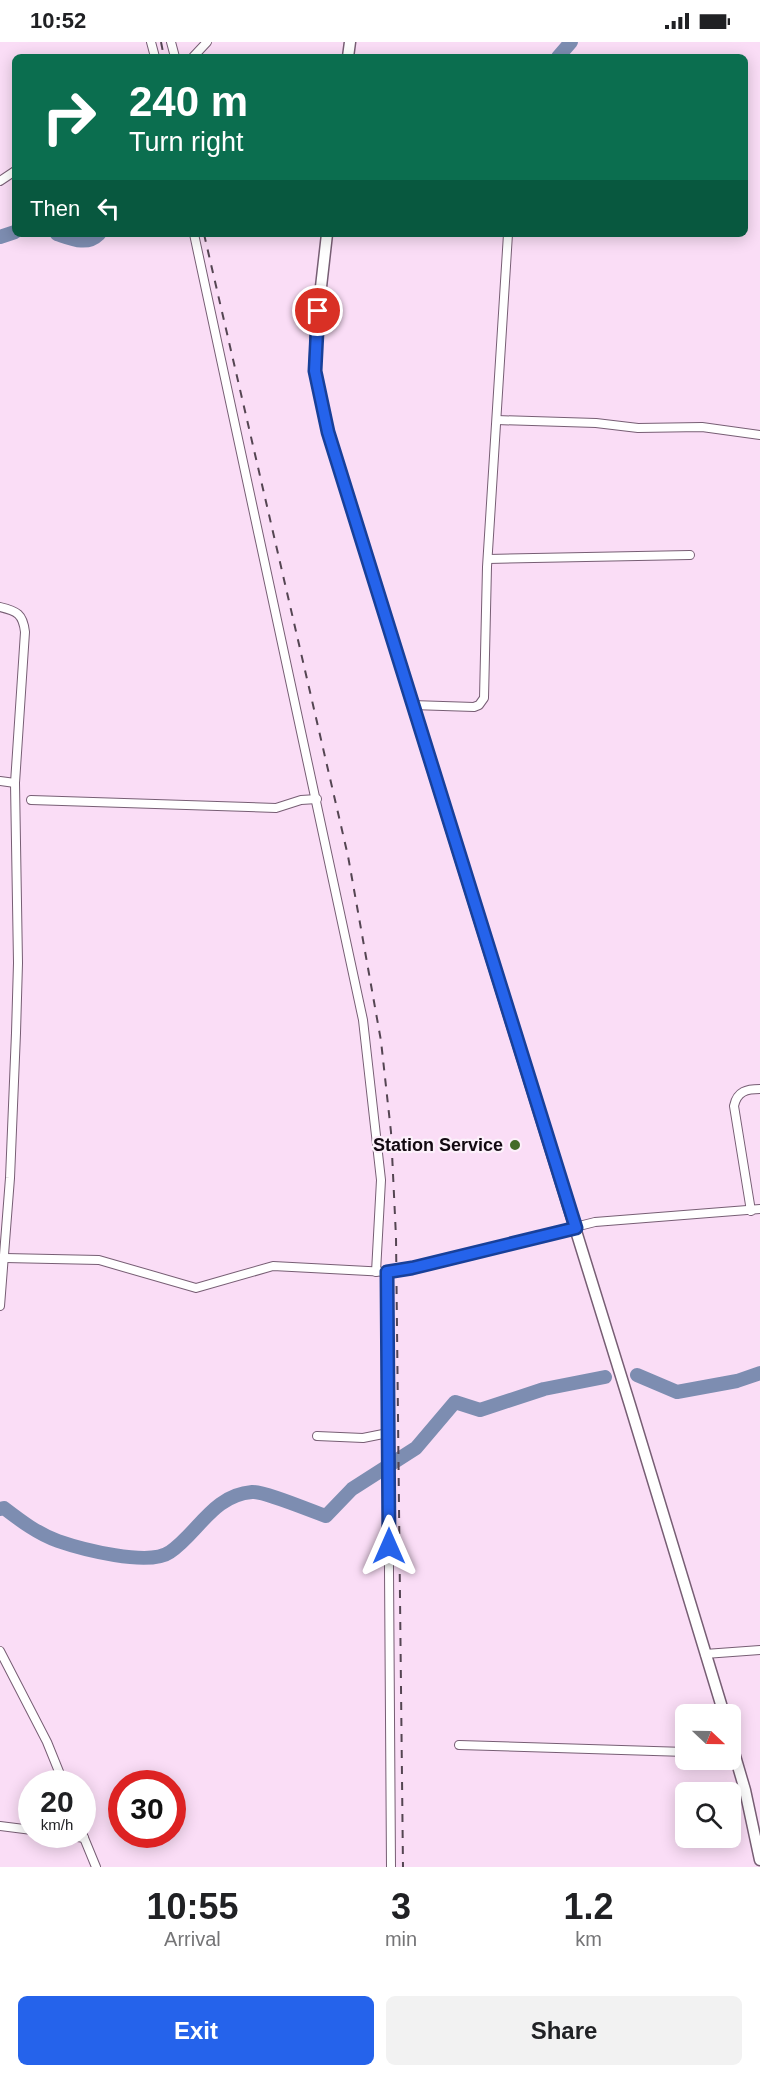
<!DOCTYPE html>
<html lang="en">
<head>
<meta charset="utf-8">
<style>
	:root { --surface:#fff; --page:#f2f2f2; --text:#202124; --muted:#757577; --accent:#2563eb }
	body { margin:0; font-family:Helvetica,sans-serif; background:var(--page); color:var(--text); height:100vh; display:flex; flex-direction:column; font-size:22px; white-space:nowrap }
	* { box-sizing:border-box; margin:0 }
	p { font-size:20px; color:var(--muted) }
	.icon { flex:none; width:33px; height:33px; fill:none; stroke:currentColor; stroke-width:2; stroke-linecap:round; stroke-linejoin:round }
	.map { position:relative; height:1825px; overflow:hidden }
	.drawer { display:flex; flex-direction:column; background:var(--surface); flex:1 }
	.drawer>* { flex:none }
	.hud { position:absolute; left:12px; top:12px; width:736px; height:183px; border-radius:9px; box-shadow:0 3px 15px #0003; background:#0b6e4f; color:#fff; overflow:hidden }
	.needle { width:39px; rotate:112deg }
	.controls { position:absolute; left:675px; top:1662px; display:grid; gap:12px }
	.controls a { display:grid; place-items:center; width:66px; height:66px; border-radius:9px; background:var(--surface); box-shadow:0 3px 15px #0003; font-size:30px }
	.speed { position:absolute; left:18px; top:1728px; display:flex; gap:12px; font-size:30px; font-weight:700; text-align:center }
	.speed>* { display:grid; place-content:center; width:78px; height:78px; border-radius:50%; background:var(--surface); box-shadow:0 3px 15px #0003; line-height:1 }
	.speed small { font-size:15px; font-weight:400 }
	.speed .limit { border:9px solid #d22; background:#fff; color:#111 }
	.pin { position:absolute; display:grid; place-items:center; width:51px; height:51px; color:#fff; margin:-26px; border:3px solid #fff; border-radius:50%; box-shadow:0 2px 6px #0007 }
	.me { position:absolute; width:66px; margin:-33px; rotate:0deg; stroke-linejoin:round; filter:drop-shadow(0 0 4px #0008) }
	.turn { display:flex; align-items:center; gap:21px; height:126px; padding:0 18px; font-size:27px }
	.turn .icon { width:78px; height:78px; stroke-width:2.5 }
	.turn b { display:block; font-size:42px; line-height:51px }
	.then { display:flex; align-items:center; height:57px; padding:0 18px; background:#0003; gap:12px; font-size:22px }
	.eta { display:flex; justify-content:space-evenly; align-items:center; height:102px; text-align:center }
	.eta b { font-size:36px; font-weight:800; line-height:42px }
	.action { display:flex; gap:12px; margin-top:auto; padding:12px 18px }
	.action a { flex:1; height:69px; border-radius:9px; background:var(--accent); color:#fff; font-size:24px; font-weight:800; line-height:69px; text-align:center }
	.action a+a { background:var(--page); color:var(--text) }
	.status { display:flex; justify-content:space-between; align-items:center; height:42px; padding:0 30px; background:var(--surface); direction:ltr }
	.status svg { height:16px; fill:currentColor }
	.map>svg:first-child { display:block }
</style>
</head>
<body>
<div class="status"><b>10:52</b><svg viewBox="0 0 49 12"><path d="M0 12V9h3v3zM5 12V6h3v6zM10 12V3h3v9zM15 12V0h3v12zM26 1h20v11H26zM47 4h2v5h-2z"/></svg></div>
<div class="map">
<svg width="760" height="1825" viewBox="0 0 760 1825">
	<rect width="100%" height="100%" fill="#faddf6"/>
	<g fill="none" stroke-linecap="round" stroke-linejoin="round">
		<g stroke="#7d8db1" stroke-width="14">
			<path d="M 558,15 L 571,0"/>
			<path d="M 57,192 C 72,197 87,204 99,192"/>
			<path d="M 0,195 L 15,190"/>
			<path d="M 637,1333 L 677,1350 L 737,1339 L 760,1331"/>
			<path d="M 0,1467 L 4,1466 C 21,1479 38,1492 58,1499 C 81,1507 149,1525 170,1510 C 198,1491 213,1453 252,1450 C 264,1449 311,1469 326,1474 L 352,1447 L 416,1406 L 455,1360 L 480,1368 L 544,1347 L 605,1335"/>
		</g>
		<defs>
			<g id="minor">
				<path d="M 151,0 L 155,15"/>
				<path d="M 171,0 L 175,15"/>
				<path d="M 193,15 L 207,0"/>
				<path d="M 0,139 L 15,129"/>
				<path d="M 194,192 L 363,978 L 381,1138 L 376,1230"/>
				<path d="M 497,378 L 596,381 L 638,386 L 702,385 L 760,393"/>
				<path d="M 488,517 L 690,513"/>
				<path d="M 0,565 C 17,569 23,572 25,590 L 15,741 L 18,921 L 16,991 L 10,1136 L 0,1264"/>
				<path d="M 412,663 L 474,665 L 479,663 L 484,656 L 487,525 L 508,192"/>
				<path d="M 0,739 L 15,741"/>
				<path d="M 31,758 L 276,766 L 301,758 L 317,757"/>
				<path d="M 751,1169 L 734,1064 C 737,1049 747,1047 760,1047"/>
				<path d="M 5,1216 L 99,1218 L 196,1246 L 273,1224 L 387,1230 L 412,1226 L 595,1180 L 760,1167"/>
				<path d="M 387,1230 L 391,1825"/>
				<path d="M 317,1394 L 363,1396 L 388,1391"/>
				<path d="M 0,1609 L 47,1700 L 64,1742"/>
				<path d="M 705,1612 L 760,1608"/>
				<path d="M 459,1703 L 686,1710"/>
				<path d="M 0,1784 L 32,1788"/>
				<path d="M 82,1791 L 96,1825"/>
				<path d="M 59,1792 L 84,1796"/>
			</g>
			<g id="major">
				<path d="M 348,15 L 350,0"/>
				<path d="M 327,192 L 316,289 L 315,329 L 328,390 L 630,1363 L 724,1672"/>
				<path d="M 730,1697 L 745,1748 L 760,1818"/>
			</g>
		</defs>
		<use href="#minor" stroke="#775e74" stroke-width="10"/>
		<use href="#major" stroke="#775e74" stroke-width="13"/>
		<use href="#minor" stroke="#fff" stroke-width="8"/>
		<use href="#major" stroke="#fff" stroke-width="10"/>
		<g stroke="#544552" stroke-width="2" stroke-dasharray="8 8" stroke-linecap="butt">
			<path d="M 161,0 L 164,15"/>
			<path d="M 204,192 L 348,814 L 381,999 L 391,1090 L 396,1195 L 403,1825"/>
		</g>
	</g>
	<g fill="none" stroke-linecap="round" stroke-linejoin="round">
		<defs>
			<path id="route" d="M 318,269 L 315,329 L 328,390 L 576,1186 L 412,1226 L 387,1230 L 389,1504"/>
		</defs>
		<use href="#route" stroke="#184099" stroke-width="15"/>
		<use href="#route" stroke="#2563eb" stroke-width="10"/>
	</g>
	<circle fill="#446b27" stroke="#fcf0fa" stroke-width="2" cx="515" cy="1103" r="6"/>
	<g text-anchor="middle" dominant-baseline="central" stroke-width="4.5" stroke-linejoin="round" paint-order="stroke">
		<g font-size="18" font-weight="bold" fill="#120911" stroke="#fcf0fa" text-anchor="end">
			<text x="503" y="1103">Station Service</text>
		</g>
	</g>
</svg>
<div class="controls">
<a><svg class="needle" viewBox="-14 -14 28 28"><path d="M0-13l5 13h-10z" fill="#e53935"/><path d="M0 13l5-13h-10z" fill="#757577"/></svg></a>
<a><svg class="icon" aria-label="search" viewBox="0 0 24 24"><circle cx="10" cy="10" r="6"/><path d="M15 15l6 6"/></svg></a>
</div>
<div class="speed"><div>20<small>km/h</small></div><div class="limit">30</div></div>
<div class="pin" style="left:318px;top:269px;background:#d93025"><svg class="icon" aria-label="arrive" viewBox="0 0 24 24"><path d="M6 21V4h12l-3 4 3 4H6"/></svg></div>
<svg class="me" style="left:389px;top:1504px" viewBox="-20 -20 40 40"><path d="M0-17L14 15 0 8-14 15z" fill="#2563eb" stroke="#fff" stroke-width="4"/></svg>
<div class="hud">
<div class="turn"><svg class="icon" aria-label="right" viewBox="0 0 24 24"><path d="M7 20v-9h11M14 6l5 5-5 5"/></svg><div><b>240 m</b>Turn right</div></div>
<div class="then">Then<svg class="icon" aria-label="left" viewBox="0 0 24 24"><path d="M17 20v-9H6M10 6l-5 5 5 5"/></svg></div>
</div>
</div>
<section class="drawer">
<div class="eta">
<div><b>10:55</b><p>Arrival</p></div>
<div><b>3</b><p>min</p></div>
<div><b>1.2</b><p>km</p></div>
</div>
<div class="action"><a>Exit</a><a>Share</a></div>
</section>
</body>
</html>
